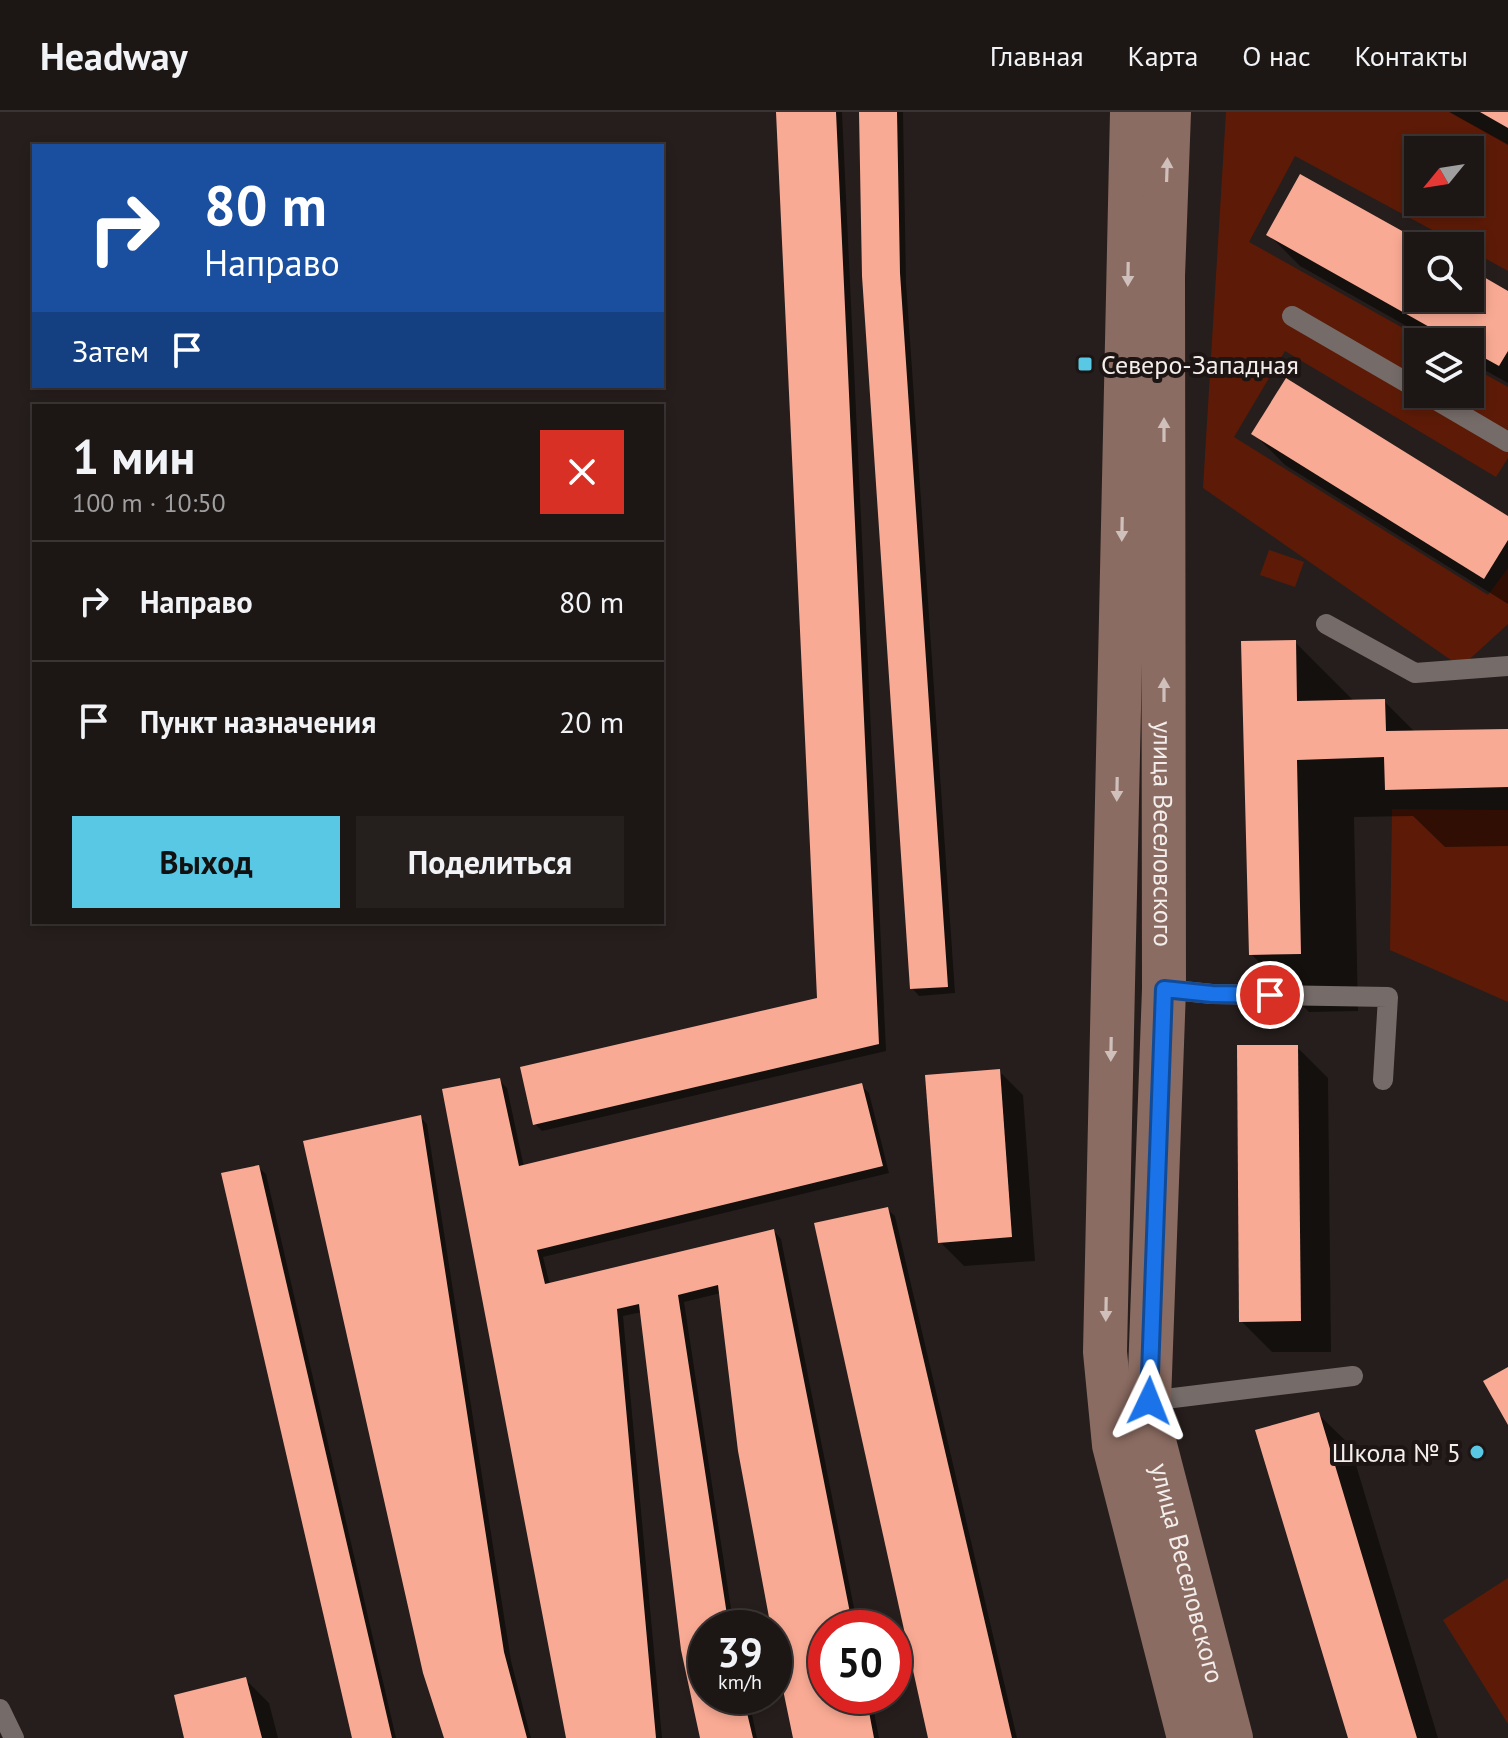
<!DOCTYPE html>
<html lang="ru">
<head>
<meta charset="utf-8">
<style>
	:root { --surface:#1c1615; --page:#251f1e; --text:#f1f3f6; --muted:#a09fa0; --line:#3a3534; --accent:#59c8e4 }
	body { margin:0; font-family:"PT Sans",sans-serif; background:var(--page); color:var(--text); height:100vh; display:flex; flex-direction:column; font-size:30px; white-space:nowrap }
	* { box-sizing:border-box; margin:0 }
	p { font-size:26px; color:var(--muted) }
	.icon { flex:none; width:44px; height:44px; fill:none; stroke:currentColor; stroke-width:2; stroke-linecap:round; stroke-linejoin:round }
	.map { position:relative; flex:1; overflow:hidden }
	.panel { position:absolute; left:32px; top:292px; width:632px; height:520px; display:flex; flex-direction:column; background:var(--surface); border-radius:0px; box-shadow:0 4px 12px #0003,0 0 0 2px var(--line) }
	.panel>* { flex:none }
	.banner { position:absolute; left:32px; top:32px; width:632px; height:244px; border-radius:0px; box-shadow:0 4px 12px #0003,0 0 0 2px var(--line); background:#1a4fa0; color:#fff; overflow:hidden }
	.needle { width:52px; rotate:240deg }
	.controls { position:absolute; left:1404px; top:24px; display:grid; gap:16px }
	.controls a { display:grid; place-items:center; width:80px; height:80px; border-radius:0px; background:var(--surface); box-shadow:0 4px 12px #0003,0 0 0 2px var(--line); font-size:40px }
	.speed { position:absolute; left:688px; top:1498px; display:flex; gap:16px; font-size:40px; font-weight:700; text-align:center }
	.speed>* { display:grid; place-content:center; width:104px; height:104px; border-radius:50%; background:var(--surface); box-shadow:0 4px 12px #0003,0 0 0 2px var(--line); line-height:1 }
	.speed small { font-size:20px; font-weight:400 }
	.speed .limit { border:12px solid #d22; background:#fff; color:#111 }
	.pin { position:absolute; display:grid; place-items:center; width:68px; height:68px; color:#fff; margin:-34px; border:4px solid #fff; border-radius:50%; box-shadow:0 2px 8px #0007 }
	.me { position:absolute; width:88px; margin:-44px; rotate:2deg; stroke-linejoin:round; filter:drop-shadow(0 0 6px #0008) }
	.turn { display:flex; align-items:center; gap:28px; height:168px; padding:0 40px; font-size:36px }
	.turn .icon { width:104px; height:104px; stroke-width:2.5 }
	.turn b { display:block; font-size:56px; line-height:68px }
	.then { display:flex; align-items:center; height:76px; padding:0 40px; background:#0003; gap:16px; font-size:30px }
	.round { display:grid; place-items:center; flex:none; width:84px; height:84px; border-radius:0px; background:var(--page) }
	.head { display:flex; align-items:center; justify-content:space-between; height:136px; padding:0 40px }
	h1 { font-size:48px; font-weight:800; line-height:60px }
	.action { display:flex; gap:16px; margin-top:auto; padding:16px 40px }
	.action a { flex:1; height:92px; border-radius:0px; background:var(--accent); color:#111; font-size:32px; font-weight:800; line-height:92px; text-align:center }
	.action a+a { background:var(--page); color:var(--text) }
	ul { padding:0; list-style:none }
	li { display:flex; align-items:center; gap:24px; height:120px; padding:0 40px; border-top:2px solid var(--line) }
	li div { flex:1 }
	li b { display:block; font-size:30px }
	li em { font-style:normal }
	header { display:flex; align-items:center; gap:48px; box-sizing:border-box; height:112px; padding:0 40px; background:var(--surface); border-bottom:2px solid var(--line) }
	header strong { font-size:38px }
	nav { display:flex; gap:44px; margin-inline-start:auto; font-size:28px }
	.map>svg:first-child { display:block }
</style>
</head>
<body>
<header>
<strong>Headway</strong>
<nav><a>Главная</a><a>Карта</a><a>О нас</a><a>Контакты</a></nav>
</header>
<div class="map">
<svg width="1508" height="1626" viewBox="0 0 1508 1626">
	<rect width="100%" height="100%" fill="#261e1c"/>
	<g fill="#5d1b07" fill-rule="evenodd">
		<path d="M 1226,0 L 1450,0 L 1508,32 L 1508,159 L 1470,138 L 1470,134 L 1462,134 L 1295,44 L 1249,130 L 1428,230 L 1418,230 L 1418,282 L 1470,282 L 1470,254 L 1508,275 L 1508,346 L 1496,365 L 1285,239 L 1234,325 L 1488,483 L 1508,456 L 1508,512 L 1461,555 L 1203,376 ZM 1418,38 L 1470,38 L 1470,90 L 1418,90 Z"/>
		<path d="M 1269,438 L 1304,450 L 1295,475 L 1260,463 Z"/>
		<path d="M 1392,697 L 1508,698 L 1508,890 L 1390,838 Z"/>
		<path d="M 1508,1466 L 1508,1612 L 1443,1508 Z"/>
	</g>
	<g fill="#0007">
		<path d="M 778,0 L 842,0 L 886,939 L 542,1019 L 535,1012 L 820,887 Z"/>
		<path d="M 861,0 L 903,0 L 906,170 L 955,881 L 919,884 L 912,876 Z"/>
		<path d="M 1449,0 L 1508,0 L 1508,33 Z"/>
		<path d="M 1269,123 L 1424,134 L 1418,134 L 1418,186 L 1470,186 L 1470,160 L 1508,181 L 1508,271 L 1470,250 L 1470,230 L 1435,230 L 1300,154 Z"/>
		<path d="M 1254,322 L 1508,406 L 1508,492 L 1285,353 Z"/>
		<path d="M 1295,530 L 1353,588 L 1384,589 L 1416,621 L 1508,619 L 1508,734 L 1445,735 L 1413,704 L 1354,705 L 1358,899 L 1309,900 L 1251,842 Z"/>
		<path d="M 1297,935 L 1328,966 L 1331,1240 L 1272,1240 L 1241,1209 Z"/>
		<path d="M 999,959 L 1023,983 L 1035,1149 L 964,1154 L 940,1130 Z"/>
		<path d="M 499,968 L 507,976 L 524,1055 L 861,973 L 869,981 L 889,1061 L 543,1145 L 550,1173 L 774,1119 L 781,1127 L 858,1516 L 826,1516 L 826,1584 L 871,1584 L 879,1626 L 795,1626 L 773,1516 L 721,1181 L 684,1190 L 734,1516 L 706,1516 L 706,1584 L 748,1584 L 757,1626 L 702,1626 L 642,1200 L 623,1204 L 662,1626 L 568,1626 Z"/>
		<path d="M 420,1005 L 427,1012 L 511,1549 L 531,1626 L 446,1626 Z"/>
		<path d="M 258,1055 L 266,1062 L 396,1626 L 354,1626 Z"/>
		<path d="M 887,1097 L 895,1104 L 1017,1626 L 930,1626 Z"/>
		<path d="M 1318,1302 L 1350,1333 L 1438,1626 L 1350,1626 Z"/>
		<path d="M 245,1567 L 269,1591 L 278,1626 L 186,1626 Z"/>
	</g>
	<g fill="#f9aa94">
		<path d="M 776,0 L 836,0 L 879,932 L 533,1013 L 520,955 L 817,886 Z"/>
		<path d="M 859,0 L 897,0 L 900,161 L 948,875 L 910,877 L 862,164 Z"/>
		<path d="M 1480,0 L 1508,0 L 1508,16 Z"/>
		<path d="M 1300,62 L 1429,134 L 1418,134 L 1418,186 L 1470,186 L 1470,157 L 1508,179 L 1508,239 L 1499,254 L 1470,238 L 1470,230 L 1456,230 L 1266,123 Z"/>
		<path d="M 1286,266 L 1508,404 L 1508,428 L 1484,467 L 1251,322 Z"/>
		<path d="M 1296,528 L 1297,589 L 1385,587 L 1386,619 L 1508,617 L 1508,675 L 1385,678 L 1384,645 L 1297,648 L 1301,842 L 1249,843 L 1241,529 Z"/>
		<path d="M 1237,933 L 1298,933 L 1301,1209 L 1239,1210 Z"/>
		<path d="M 1000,957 L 1012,1125 L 938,1131 L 925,963 Z"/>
		<path d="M 500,966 L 519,1054 L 862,971 L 883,1054 L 537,1138 L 545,1172 L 774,1117 L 853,1516 L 826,1516 L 826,1584 L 866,1584 L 874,1626 L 793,1626 L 774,1534 L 774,1516 L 771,1516 L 738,1339 L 718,1173 L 678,1183 L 729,1516 L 706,1516 L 706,1584 L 743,1584 L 753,1626 L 700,1626 L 681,1538 L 639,1192 L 617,1197 L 656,1626 L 566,1626 L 442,977 Z"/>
		<path d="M 421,1003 L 504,1540 L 527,1626 L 444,1626 L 423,1561 L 303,1029 Z"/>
		<path d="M 259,1053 L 392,1626 L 352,1626 L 221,1061 Z"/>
		<path d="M 888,1095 L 1012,1626 L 928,1626 L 814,1111 Z"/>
		<path d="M 1508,1255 L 1508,1313 L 1483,1269 Z"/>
		<path d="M 1319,1300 L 1389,1533 L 1417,1626 L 1348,1626 L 1255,1318 Z"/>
		<path d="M 246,1565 L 262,1626 L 184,1626 L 174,1583 Z"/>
	</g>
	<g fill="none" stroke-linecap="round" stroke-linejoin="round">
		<g stroke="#756c69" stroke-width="20">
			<path d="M 1292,204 L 1418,277"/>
			<path d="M 1426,282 L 1508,330"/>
			<path d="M 1326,512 L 1415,561 L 1508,554"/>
			<path d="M 1164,877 L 1212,882 L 1388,885 L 1383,968"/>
			<path d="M 1149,1289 L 1353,1264"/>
			<path d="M 0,1597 L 14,1626"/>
		</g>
		<g stroke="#8b6c62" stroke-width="44">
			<path d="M 1132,0 L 1105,1240 L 1114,1333 L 1189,1626"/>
			<path id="s1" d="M 1169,0 L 1163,164 L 1164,877 L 1149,1289 L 1155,1333 L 1231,1626"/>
		</g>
	</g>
	<defs><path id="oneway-solid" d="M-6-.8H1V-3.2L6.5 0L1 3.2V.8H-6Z" transform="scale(2)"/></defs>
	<g fill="#cfc0bc">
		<use href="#oneway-solid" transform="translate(1167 58) rotate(-88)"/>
		<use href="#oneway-solid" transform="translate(1128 162) rotate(91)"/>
		<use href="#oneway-solid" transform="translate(1164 318) rotate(-90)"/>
		<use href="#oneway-solid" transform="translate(1122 417) rotate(91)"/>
		<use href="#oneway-solid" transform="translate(1164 578) rotate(-90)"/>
		<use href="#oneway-solid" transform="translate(1117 677) rotate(91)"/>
		<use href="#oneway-solid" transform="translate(1111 937) rotate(91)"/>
		<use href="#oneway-solid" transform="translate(1106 1197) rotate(91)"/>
	</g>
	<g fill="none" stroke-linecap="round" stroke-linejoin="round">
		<defs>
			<path id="route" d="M 1149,1289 L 1164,877 L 1212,882 L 1270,883"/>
		</defs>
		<use href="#route" stroke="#114b97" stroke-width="20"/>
		<use href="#route" stroke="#1a73e8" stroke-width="14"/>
	</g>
	<g fill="#59c8e4" stroke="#1c1513" stroke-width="3">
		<rect x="1077" y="244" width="16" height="16" rx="4"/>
		<circle cx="1477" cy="1340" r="8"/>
	</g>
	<g text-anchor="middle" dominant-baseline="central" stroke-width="8" stroke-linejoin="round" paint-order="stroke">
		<g font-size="26" fill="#f3edec" stroke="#1c1513" text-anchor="start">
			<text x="1101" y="252">Северо-Западная</text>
			<text x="1461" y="1340" text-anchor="end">Школа № 5</text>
		</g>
		<g font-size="26" fill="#f3edec" stroke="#1c1513">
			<text stroke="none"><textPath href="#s1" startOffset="722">улица Веселовского</textPath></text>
			<text stroke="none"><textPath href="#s1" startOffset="1466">улица Веселовского</textPath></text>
		</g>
	</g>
</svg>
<div class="controls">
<a><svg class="needle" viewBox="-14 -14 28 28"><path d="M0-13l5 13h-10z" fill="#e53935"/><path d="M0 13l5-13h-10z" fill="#a09fa0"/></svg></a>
<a><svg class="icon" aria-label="search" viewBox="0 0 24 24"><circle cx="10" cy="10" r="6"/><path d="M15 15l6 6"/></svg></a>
<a><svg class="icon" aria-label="layers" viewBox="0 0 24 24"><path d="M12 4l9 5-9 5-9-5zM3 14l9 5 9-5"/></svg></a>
</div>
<div class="speed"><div>39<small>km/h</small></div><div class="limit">50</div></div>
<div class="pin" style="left:1270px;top:883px;background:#d93025"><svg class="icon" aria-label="arrive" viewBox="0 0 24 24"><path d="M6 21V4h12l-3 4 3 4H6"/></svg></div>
<svg class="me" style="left:1149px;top:1289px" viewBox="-20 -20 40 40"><path d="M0-17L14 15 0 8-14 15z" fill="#1a73e8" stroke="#fff" stroke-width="4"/></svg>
<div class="banner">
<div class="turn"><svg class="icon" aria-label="right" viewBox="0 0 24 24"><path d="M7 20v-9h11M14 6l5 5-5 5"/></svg><div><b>80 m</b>Направо</div></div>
<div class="then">Затем<svg class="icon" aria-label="arrive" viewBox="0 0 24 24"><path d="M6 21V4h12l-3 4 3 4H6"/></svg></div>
</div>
<section class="panel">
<div class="head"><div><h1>1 мин</h1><p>100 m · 10:50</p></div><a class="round" style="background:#d93025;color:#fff"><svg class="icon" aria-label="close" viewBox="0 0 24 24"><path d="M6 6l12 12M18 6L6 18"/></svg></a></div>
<ul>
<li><svg class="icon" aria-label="right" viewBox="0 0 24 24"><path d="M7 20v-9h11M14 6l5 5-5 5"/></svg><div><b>Направо</b></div><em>80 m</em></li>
<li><svg class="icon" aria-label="arrive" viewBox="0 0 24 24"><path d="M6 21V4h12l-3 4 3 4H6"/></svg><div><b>Пункт назначения</b></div><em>20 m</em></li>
</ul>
<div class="action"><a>Выход</a><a>Поделиться</a></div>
</section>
</div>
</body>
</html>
